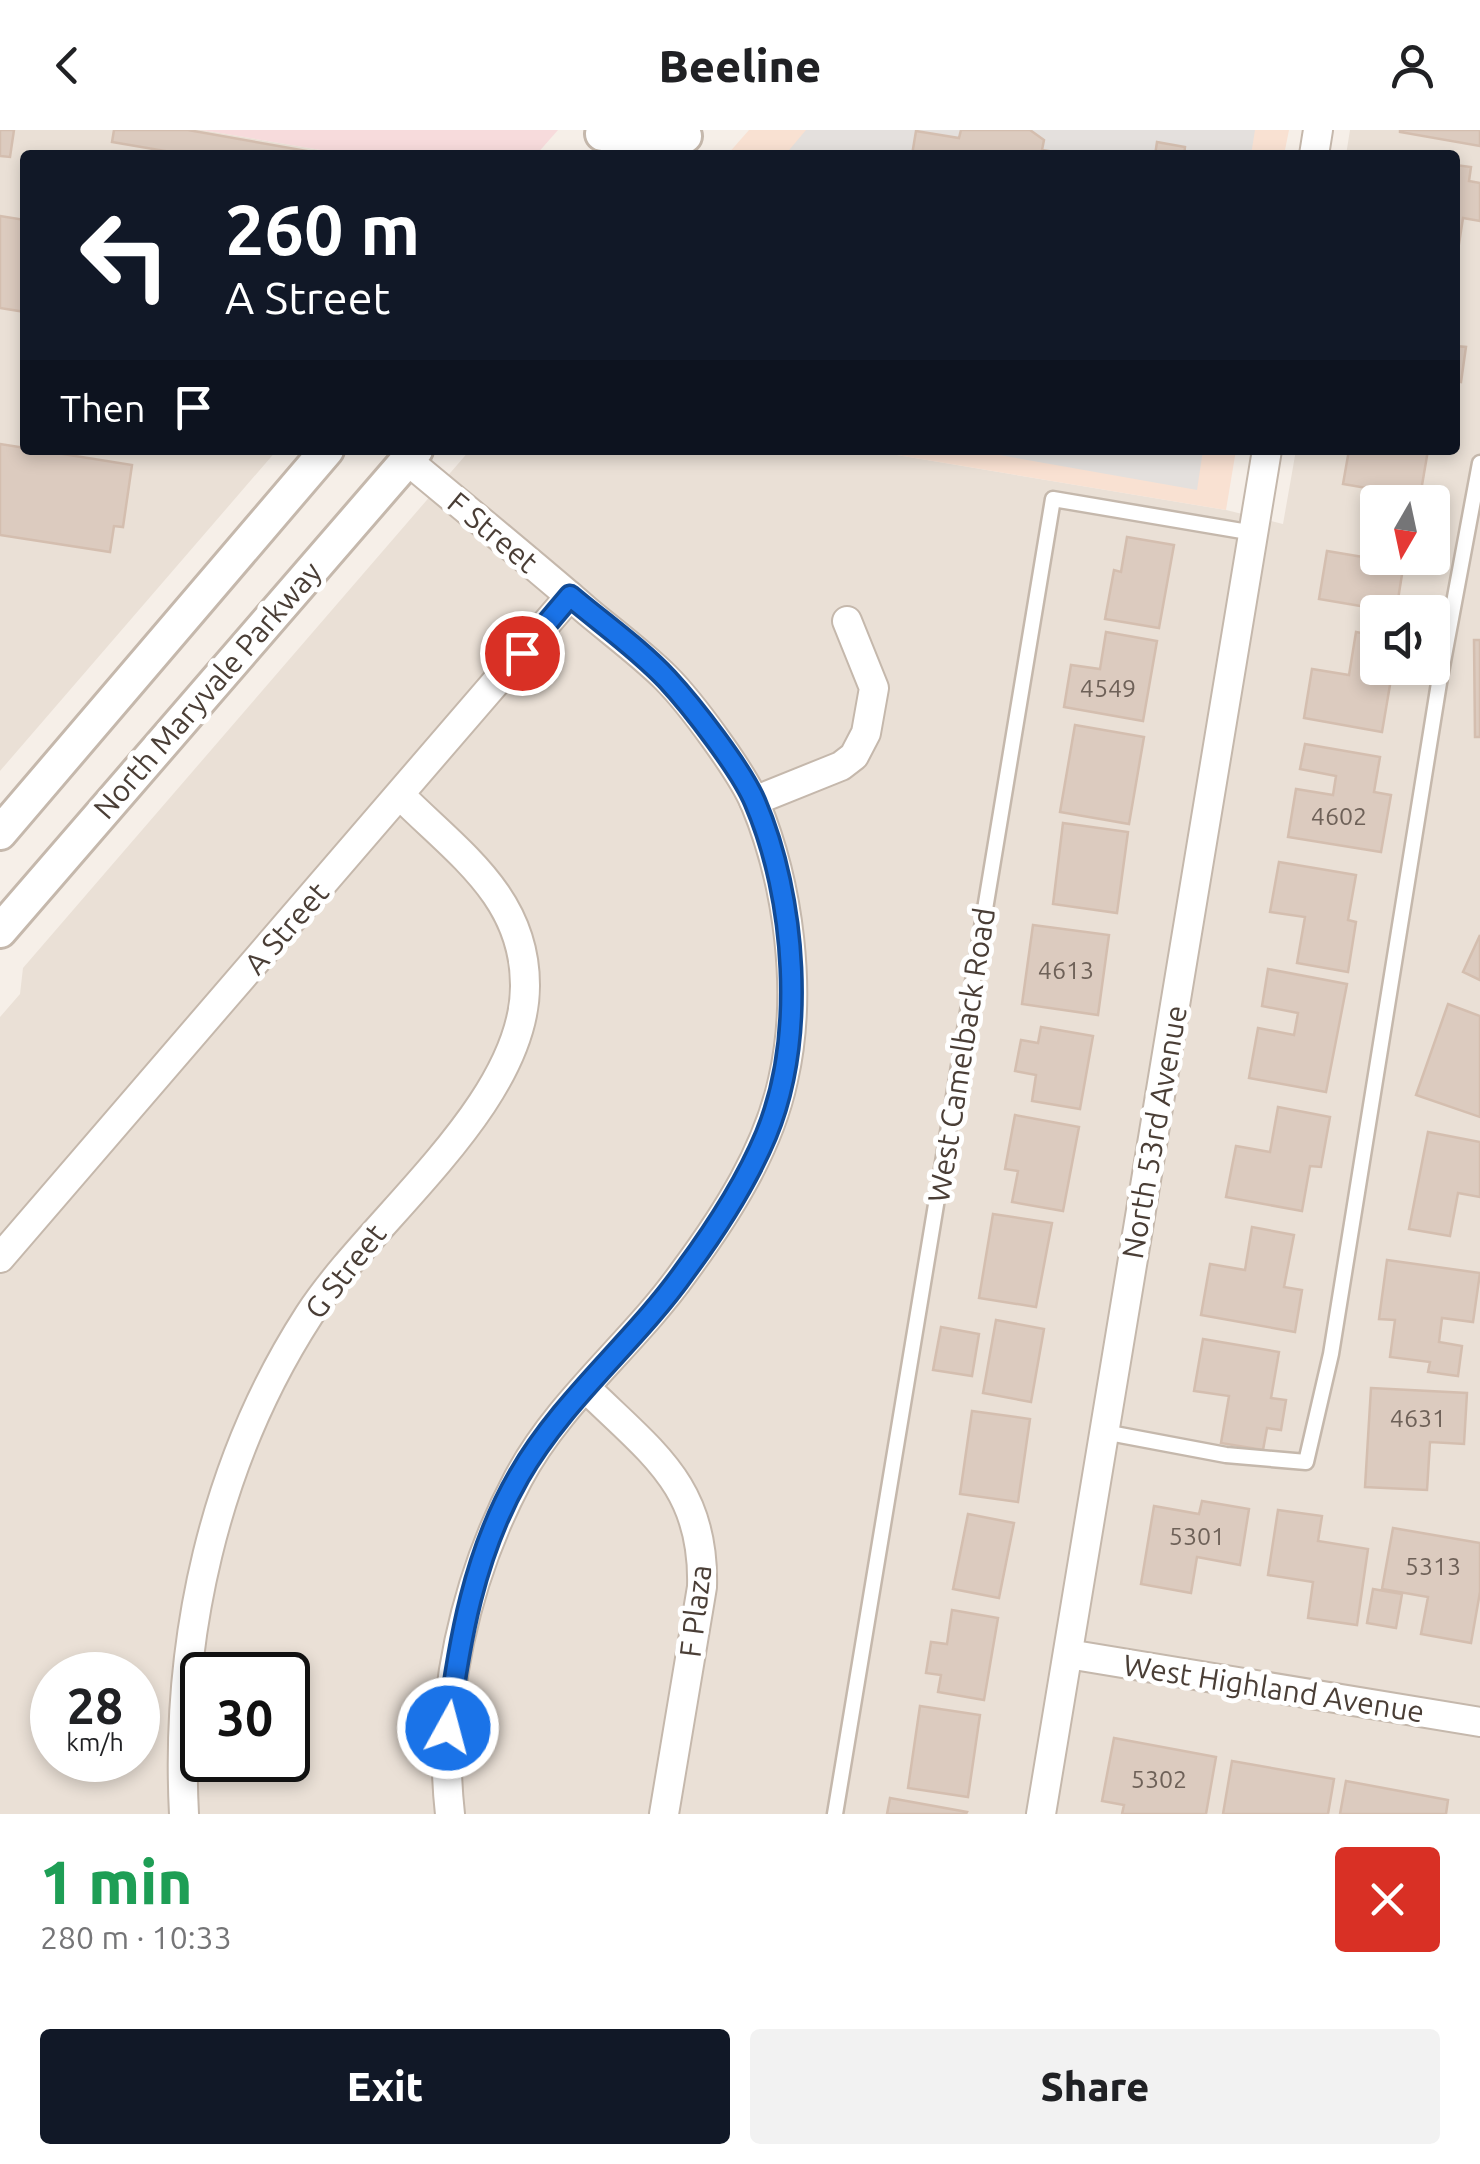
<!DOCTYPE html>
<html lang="en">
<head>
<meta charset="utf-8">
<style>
	:root { --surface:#fff; --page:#f2f2f2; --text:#202124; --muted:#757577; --accent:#111827 }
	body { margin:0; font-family:Ubuntu,sans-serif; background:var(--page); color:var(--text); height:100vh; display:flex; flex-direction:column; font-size:38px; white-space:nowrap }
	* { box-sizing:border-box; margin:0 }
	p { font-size:32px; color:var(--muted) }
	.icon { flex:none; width:55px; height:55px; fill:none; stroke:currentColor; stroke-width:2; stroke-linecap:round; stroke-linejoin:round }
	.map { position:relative; height:1684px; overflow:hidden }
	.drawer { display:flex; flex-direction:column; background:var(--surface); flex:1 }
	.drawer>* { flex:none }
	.hud { position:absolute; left:20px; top:20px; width:1440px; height:305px; border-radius:10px; box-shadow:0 5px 15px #0003; background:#111827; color:#fff; overflow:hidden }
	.needle { width:65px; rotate:189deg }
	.tools { position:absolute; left:1360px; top:355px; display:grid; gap:20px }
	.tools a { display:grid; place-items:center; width:90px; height:90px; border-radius:10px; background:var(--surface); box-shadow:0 5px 15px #0003; font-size:50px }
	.speed { position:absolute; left:30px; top:1522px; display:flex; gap:20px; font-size:50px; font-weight:700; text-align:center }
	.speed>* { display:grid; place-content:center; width:130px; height:130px; border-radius:50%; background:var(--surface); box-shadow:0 5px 15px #0003; line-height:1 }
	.speed small { font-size:25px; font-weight:400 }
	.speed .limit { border:5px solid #111; border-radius:15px; background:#fff; color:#111 }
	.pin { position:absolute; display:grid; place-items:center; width:85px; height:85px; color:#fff; margin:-42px; border:5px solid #fff; border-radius:50%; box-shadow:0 2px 10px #0007 }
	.me { position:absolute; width:110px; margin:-55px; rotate:7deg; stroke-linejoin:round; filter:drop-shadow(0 0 8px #0008) }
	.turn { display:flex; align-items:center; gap:35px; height:210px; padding:0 40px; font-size:45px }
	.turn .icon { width:130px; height:130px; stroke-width:2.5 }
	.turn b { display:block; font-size:70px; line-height:85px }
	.then { display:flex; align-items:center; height:95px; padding:0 40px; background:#0003; gap:20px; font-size:38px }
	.round { display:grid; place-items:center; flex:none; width:105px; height:105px; border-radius:10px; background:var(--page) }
	.head { display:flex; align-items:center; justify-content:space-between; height:170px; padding:0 40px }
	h1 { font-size:60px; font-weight:800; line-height:75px; color:#1e9e55 }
	.cta { display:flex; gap:20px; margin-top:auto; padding:20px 40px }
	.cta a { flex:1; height:115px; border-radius:10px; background:var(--accent); color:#fff; font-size:40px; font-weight:800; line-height:115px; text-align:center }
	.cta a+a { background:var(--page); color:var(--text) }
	header { display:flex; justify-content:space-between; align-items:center; height:130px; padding:0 40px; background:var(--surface); font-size:45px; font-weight:800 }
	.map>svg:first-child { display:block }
</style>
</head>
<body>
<header><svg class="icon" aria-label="back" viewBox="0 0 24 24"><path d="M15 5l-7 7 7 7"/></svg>Beeline<svg class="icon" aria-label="person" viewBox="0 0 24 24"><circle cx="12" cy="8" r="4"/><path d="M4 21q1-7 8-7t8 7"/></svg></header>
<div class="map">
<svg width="1480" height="1684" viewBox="0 0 1480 1684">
	<rect width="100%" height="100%" fill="#f6efe8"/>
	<g fill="#eae0d6" fill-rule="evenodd">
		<path d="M 0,0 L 202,0 L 350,25 L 25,25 L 25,320 L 277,320 L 0,641 Z"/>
		<path d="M 1350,0 L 1480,0 L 1480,1684 L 0,1684 L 0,887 L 20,864 L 23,838 L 470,320 L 867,320 L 1226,380 L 1283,394 L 1296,320 L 1455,320 L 1455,25 L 1346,25 ZM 1378,372 L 1432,372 L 1432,428 L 1378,428 ZM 1378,482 L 1432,482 L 1432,538 L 1378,538 ZM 52,1545 L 138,1545 L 138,1630 L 52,1630 ZM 202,1545 L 288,1545 L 288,1630 L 202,1630 Z"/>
	</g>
	<g fill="#f9e1d2">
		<path d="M 749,0 L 1289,0 L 1284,25 L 727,25 Z"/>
		<path d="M 867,320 L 1236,320 L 1226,380 Z"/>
	</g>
	<path fill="#f7dbdc" d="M 202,0 L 558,0 L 536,25 L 350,25 Z"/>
	<g fill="#e4e0dd">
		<path d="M 806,0 L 961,0 L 959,8 L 916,1 L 912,25 L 785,25 Z"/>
		<path d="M 1030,0 L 1255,0 L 1251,25 L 1075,25 L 1042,20 L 1044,10 Z"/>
		<path d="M 971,320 L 1203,320 L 1197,360 Z"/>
	</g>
	<g fill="#dccbbf" stroke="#d4beaf" stroke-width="2.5">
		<path d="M 0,0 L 14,0 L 10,27 L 0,26 Z"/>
		<path d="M 114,0 L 188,0 L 318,23 L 188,25 L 112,12 Z"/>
		<path d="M 961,0 L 1030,0 L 1044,10 L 1042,20 L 1075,25 L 912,25 L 916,1 L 959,8 Z"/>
		<path d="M 1400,0 L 1480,0 L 1480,16 L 1400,2 Z"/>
		<path d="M 1157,12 L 1185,17 L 1184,25 L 1155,25 Z"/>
		<path d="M 1455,35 L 1471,37 L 1469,51 L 1480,53 L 1480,91 L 1463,88 L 1456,133 Z"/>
		<path d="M 0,86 L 25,90 L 25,182 L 0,178 Z"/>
		<path d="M 1455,216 L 1466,217 L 1461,252 L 1455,251 Z"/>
		<path d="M 0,314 L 132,335 L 123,397 L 114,396 L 110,422 L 0,405 Z"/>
		<path d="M 1349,320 L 1428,320 L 1420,367 L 1343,354 Z"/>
		<path d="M 1371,380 L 1378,381 L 1378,428 L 1423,428 L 1421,440 L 1403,438 L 1396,482 L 1319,469 L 1327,421 L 1363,427 Z"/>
		<path d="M 1127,407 L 1174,415 L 1159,498 L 1105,489 L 1114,440 L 1121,442 Z"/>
		<path d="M 1106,502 L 1157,511 L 1143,591 L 1064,577 L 1071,535 L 1100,539 Z"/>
		<path d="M 1356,502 L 1378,506 L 1378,538 L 1415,538 L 1412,553 L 1391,549 L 1382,602 L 1304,588 L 1312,539 L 1349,545 Z"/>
		<path d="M 1474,510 L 1480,510 L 1480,607 L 1475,607 Z"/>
		<path d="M 1075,595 L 1144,607 L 1129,694 L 1060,682 Z"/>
		<path d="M 1305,614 L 1380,627 L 1374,662 L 1391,665 L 1381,722 L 1288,707 L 1296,659 L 1333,665 L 1336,646 L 1300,639 Z"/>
		<path d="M 1063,693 L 1128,702 L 1117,783 L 1053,774 Z"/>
		<path d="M 1279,732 L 1356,745 L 1348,790 L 1356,792 L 1348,842 L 1297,833 L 1305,787 L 1270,782 Z"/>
		<path d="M 1033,795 L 1109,805 L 1098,885 L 1022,874 Z"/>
		<path d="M 1480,805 L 1480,850 L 1463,842 Z"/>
		<path d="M 1268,839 L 1347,854 L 1326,962 L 1249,948 L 1258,898 L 1294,905 L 1298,883 L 1262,876 Z"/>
		<path d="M 1448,874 L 1480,886 L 1480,987 L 1416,965 Z"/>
		<path d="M 1041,897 L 1093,906 L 1080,979 L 1032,971 L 1036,945 L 1015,941 L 1021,910 L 1038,913 Z"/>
		<path d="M 1278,977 L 1330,987 L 1321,1037 L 1310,1036 L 1302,1081 L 1226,1067 L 1236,1016 L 1270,1022 Z"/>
		<path d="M 1015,985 L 1079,997 L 1063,1081 L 1012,1072 L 1018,1041 L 1005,1039 Z"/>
		<path d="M 1428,1002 L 1480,1012 L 1480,1067 L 1458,1063 L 1450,1106 L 1409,1099 Z"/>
		<path d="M 993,1084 L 1052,1093 L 1036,1177 L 979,1168 Z"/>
		<path d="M 1252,1097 L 1294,1105 L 1284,1157 L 1302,1160 L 1295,1202 L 1201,1185 L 1210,1134 L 1245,1140 Z"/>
		<path d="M 1387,1130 L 1480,1143 L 1473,1192 L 1442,1188 L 1439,1212 L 1462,1216 L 1458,1246 L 1428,1242 L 1430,1232 L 1390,1227 L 1395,1190 L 1379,1189 Z"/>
		<path d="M 996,1190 L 1044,1199 L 1031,1272 L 983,1263 Z"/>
		<path d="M 941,1197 L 979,1204 L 972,1246 L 933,1240 Z"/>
		<path d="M 1203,1209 L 1279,1222 L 1271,1268 L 1286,1270 L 1281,1300 L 1267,1298 L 1263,1320 L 1221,1313 L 1229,1266 L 1194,1261 Z"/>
		<path d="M 1371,1258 L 1467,1263 L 1464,1314 L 1430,1312 L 1427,1360 L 1365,1357 Z"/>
		<path d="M 972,1281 L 1030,1289 L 1018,1372 L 960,1364 Z"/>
		<path d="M 1202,1371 L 1249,1379 L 1240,1435 L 1197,1427 L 1191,1463 L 1141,1454 L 1154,1376 L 1199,1384 Z"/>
		<path d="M 1278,1380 L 1322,1386 L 1318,1411 L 1368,1419 L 1357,1495 L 1308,1488 L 1313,1452 L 1268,1445 Z"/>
		<path d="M 968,1384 L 1014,1393 L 999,1468 L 953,1459 Z"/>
		<path d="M 1393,1398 L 1480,1413 L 1480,1462 L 1471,1513 L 1421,1504 L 1428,1467 L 1382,1459 Z"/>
		<path d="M 1373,1459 L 1402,1464 L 1396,1498 L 1367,1493 Z"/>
		<path d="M 952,1480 L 998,1488 L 984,1570 L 938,1562 L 941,1545 L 926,1543 L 931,1512 L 947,1514 Z"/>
		<path d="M 920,1576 L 980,1585 L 968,1667 L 908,1658 Z"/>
		<path d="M 1114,1608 L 1216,1627 L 1206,1684 L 1122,1684 L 1124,1675 L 1102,1671 Z"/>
		<path d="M 1232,1631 L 1334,1649 L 1328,1684 L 1223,1684 Z"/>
		<path d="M 1346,1651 L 1448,1670 L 1446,1684 L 1340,1684 Z"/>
		<path d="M 890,1668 L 967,1682 L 966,1684 L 887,1684 Z"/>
	</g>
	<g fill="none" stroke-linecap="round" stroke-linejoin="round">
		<defs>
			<g id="service">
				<path d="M 1104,1302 L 1226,1325 L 1306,1332 L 1331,1224 L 1439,553 L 1480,333"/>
				<path d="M 835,1684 L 1053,369 L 1254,403"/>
			</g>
			<g id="minor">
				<path d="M 1314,25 L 1318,0"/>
				<path d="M 407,330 C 467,380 527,429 586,480 C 612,502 642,524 666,548 C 691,573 741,641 755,673 C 789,755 803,863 783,950 C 768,1020 726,1085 684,1142 C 633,1214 559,1271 518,1349 C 465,1449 437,1571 450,1684"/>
				<path d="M 754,671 L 841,636 L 854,626 L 866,603 L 874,558 L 847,491"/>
				<path d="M 0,1128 L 570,466"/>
				<path d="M 586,1258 C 652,1323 705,1356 702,1457 L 664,1684"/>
				<path d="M 1068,1524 L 1480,1592"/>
				<path d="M 184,1684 C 175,1510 214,1332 309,1185 C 372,1088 526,973 525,855 C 525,767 458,723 401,666"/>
				<path d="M 1041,1684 L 1267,320"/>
			</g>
			<g id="tertiary">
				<path d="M 602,4 L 685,6"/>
				<path d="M 0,703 L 327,320"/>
				<path d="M 0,801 L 416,320"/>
			</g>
		</defs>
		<use href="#service" stroke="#c5b8ac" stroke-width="19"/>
		<use href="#minor" stroke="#c5b8ac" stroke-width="32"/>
		<use href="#tertiary" stroke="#c5b8ac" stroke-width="38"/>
		<use href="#service" stroke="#fff" stroke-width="14"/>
		<use href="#minor" stroke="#fff" stroke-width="28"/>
		<use href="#tertiary" stroke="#fff" stroke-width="32"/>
	</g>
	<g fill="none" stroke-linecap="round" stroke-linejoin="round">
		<defs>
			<path id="route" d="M 448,1598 C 459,1511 474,1424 519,1346 C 563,1269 634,1213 685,1141 C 716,1099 746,1053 766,1005 C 806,908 796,768 755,672 C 741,639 692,576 667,549 C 639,519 602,493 570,466 L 522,523"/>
		</defs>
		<use href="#route" stroke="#114b97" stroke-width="25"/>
		<use href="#route" stroke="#1a73e8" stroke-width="18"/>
	</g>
	<g text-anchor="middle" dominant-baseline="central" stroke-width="10" stroke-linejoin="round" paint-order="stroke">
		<g font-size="25" fill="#6e6158">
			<text x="1108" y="558">4549</text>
			<text x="1339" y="686">4602</text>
			<text x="1066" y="840">4613</text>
			<text x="1418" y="1288">4631</text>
			<text x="1197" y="1406">5301</text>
			<text x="1433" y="1436">5313</text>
			<text x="1159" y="1649">5302</text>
		</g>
		<g font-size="30" fill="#4a3e36" stroke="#fff">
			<text transform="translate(493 402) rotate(40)">F Street</text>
			<text transform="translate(207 560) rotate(-49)">North Maryvale Parkway</text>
			<text transform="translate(286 798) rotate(-49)">A Street</text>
			<text transform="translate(961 925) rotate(-81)">West Camelback Road</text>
			<text transform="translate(1154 1002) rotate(-80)">North 53rd Avenue</text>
			<text transform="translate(345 1141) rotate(-52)">G Street</text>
			<text transform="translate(695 1481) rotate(-83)">F Plaza</text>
			<text transform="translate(1274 1558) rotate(9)">West Highland Avenue</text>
		</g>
	</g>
</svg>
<div class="tools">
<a><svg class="needle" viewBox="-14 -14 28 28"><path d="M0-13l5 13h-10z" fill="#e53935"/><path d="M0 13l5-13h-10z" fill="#757577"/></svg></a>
<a><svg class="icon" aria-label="sound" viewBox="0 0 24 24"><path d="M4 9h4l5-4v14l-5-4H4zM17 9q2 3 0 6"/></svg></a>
</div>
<div class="speed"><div>28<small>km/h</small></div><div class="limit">30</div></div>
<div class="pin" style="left:522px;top:523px;background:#d93025"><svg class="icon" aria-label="arrive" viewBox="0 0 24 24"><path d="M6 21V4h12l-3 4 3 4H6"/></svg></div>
<svg class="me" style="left:448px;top:1598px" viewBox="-20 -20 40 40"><circle r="17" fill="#1a73e8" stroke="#fff" stroke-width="3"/><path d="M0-11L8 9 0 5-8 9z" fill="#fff"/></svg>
<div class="hud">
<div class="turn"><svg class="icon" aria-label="left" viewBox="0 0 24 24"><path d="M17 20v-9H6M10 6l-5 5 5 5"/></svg><div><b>260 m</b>A Street</div></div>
<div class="then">Then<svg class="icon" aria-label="arrive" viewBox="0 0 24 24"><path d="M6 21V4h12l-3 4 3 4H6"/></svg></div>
</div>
</div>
<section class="drawer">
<div class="head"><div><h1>1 min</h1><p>280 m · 10:33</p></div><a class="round" style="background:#d93025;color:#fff"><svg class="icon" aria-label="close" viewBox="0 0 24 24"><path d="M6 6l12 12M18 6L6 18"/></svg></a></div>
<div class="cta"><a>Exit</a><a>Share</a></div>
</section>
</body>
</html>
